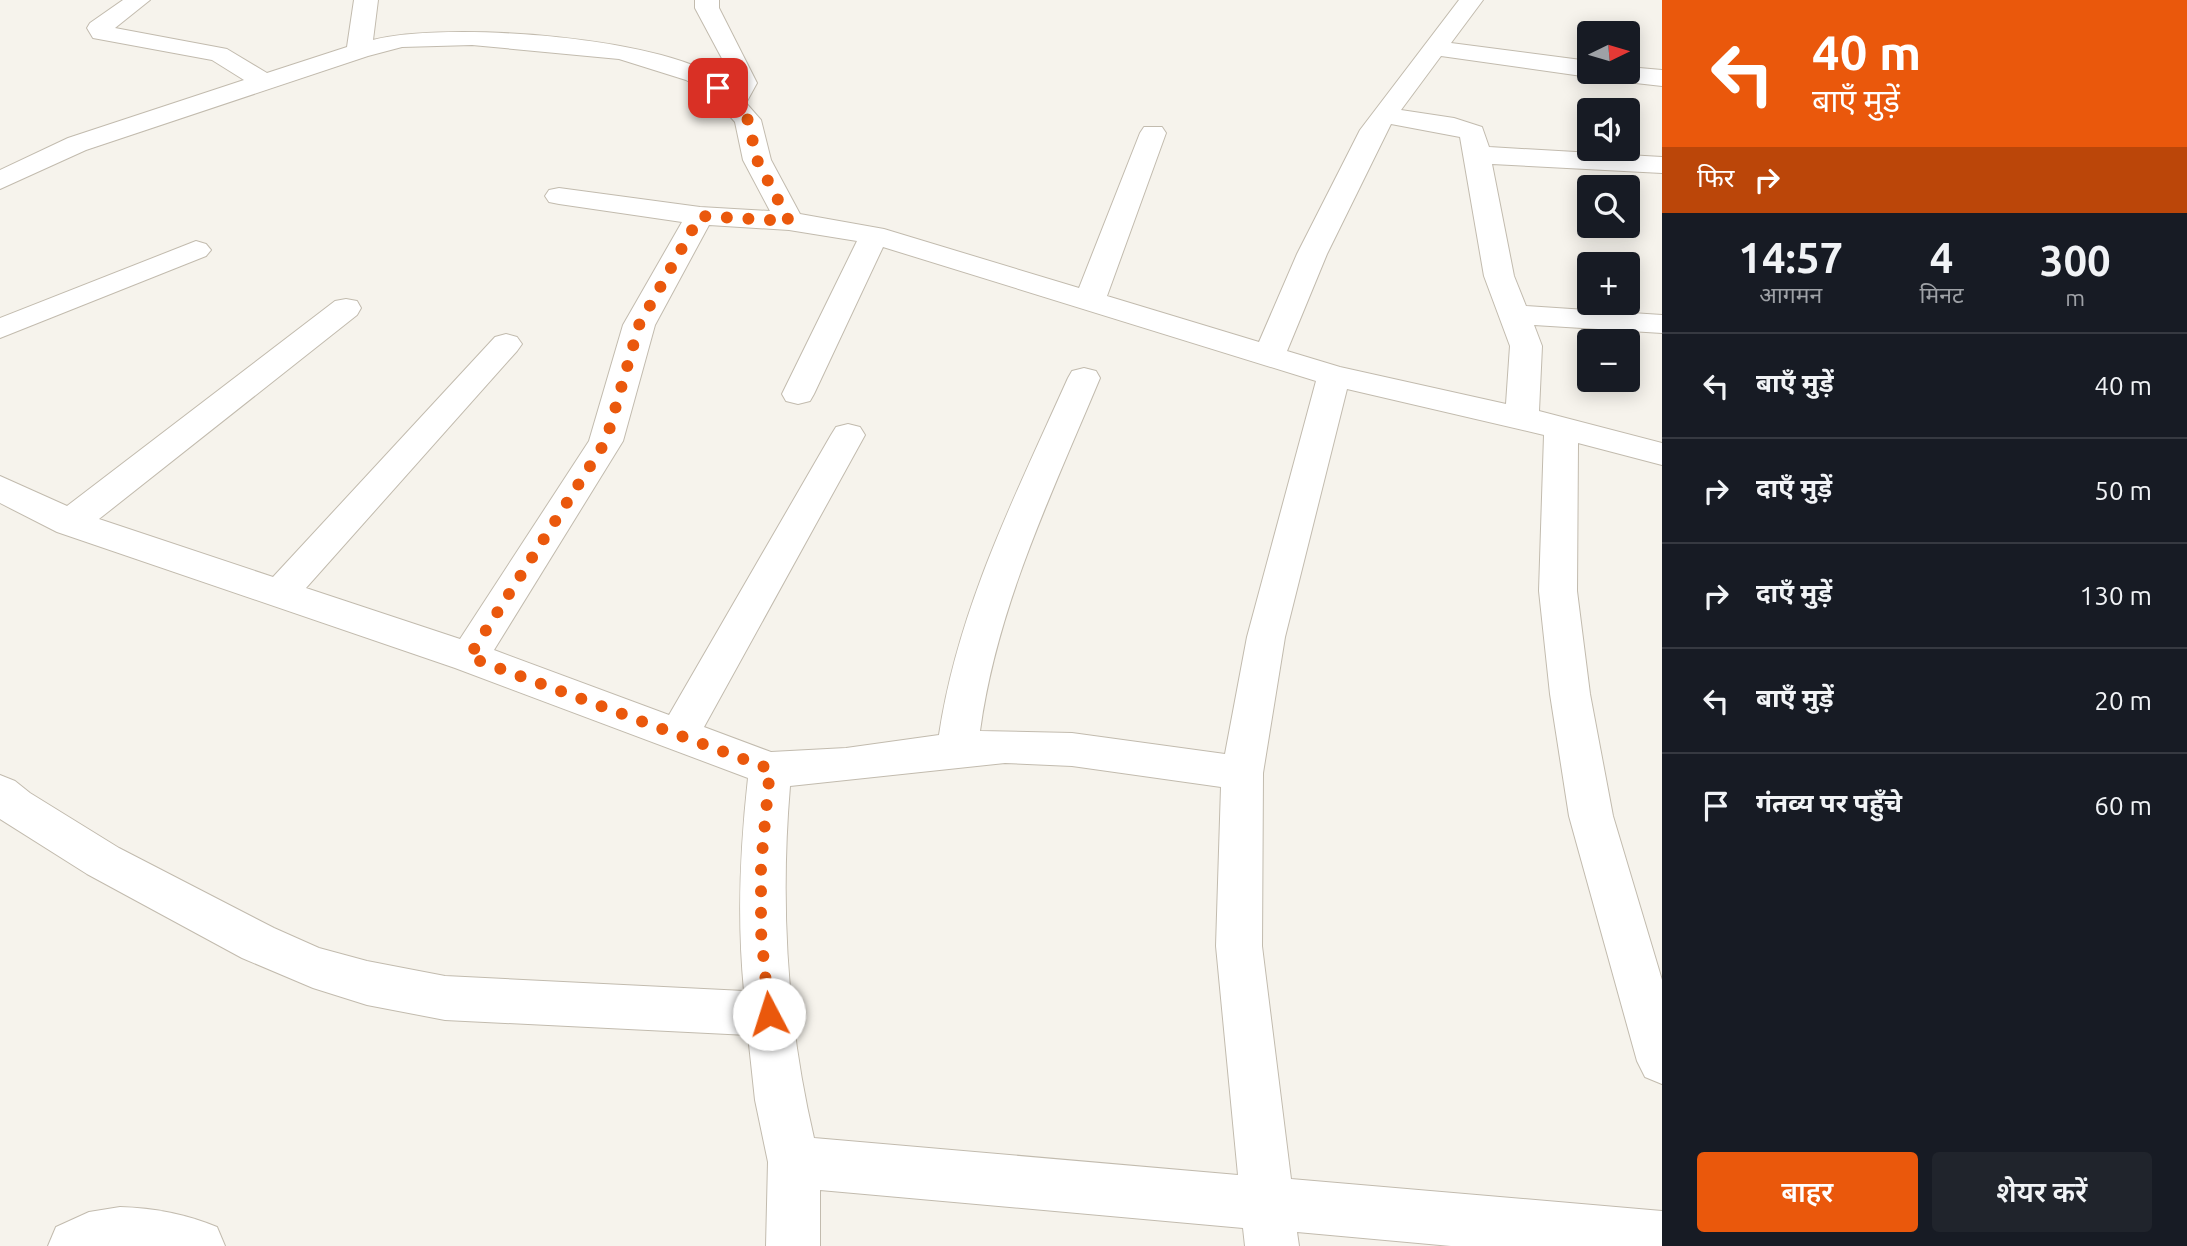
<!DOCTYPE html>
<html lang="hi">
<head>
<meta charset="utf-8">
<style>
	:root { --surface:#171b24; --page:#20242c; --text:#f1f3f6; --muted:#9ea1a6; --line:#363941; --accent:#ea580c }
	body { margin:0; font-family:Ubuntu,"Noto Sans Devanagari",sans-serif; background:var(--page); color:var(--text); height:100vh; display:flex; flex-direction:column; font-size:26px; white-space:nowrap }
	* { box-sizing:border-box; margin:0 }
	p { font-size:23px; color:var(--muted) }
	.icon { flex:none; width:38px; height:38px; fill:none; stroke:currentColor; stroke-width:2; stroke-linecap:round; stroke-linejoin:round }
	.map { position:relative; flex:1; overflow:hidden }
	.panel { display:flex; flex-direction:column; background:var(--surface); width:525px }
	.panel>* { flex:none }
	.guide { background:#ea580c; color:#fff; overflow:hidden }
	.needle { width:46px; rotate:85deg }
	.fabs { position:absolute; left:1577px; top:21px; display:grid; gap:14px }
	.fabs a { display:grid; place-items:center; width:63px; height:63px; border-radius:7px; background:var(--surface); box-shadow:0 4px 18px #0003; font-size:35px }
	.pin { position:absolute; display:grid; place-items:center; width:60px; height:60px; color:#fff; margin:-30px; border-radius:14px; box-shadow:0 4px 10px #0006 }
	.me { position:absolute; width:77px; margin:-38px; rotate:355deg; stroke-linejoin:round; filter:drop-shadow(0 0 5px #0008) }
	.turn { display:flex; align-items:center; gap:24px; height:147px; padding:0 35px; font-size:32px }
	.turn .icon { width:91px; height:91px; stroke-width:2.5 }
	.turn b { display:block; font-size:49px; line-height:60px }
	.then { display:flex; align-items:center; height:66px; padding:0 35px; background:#0003; gap:14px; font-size:26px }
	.eta { display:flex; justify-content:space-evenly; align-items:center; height:119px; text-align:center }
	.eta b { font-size:42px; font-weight:600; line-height:49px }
	.primary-button { display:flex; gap:14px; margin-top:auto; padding:14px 35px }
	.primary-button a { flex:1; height:80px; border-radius:7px; background:var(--accent); color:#fff; font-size:28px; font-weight:600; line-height:80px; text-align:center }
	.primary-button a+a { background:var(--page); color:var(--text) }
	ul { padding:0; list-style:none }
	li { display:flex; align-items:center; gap:21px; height:105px; padding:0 35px; border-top:2px solid var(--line) }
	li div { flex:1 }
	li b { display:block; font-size:26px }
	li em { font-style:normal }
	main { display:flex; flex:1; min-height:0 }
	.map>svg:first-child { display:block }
</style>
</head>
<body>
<main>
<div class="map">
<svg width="1662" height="1246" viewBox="0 0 1662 1246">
	<rect width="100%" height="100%" fill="#f6f3ec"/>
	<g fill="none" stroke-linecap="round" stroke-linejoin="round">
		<defs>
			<g id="minor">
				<path d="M 123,0 L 150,0 L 115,28 L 227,49 L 267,73 L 347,47 L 354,0 L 378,0 L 373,40 C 444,21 675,36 730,86 L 726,66 L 695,8 L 695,0 L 719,0 L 719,8 L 757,83 L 746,103 L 761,120 L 771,160 L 800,214 L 884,229 L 1079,288 L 1140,133 L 1144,127 L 1162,127 L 1166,133 L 1107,296 L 1259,342 L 1297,254 L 1360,130 L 1459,0 L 1483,0 L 1451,43 L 1589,61 L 1589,72 L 1628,72 L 1628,67 L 1662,70 L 1662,86 L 1609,80 L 1598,74 L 1589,77 L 1441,56 L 1401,110 L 1454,118 L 1482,127 L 1489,147 L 1662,157 L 1662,173 L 1492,164 L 1514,276 L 1526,306 L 1662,315 L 1662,333 L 1534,325 L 1542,346 L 1539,411 L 1662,443 L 1662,465 L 1578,443 L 1577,591 L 1590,694 L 1613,816 L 1662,980 L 1662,1084 L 1645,1077 L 1637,1061 L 1569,816 L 1550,694 L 1539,591 L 1544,435 L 1347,389 L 1285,637 L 1263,773 L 1262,946 L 1291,1179 L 1662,1211 L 1662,1246 L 1451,1246 L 1297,1232 L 1299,1246 L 1245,1246 L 1243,1228 L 820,1190 L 820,1246 L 766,1246 L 768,1162 L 755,1100 L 748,1035 L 445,1020 L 367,1005 L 313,988 L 242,958 L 87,874 L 0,819 L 0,775 L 15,781 L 30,793 L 119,848 L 274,928 L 319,948 L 367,961 L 445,976 L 744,991 C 737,918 740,850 748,778 L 455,668 L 57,532 L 0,503 L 0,476 L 67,506 L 335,301 L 346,299 L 357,301 L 361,308 L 357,315 L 99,519 L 273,577 L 495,337 L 506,334 L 517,337 L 522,344 L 517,351 L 306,588 L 460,639 L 589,441 L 623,325 L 682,222 L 559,204 L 549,202 L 545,196 L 549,190 L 559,188 L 700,207 L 770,211 L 743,160 L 735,122 L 709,93 L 686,80 L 619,59 L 472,45 L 402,47 L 368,56 L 86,150 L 0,189 L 0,170 L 68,138 L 244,80 L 212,60 L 93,38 L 87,28 L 90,23 ZM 1391,124 L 1460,137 L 1484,276 L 1510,346 L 1506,404 L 1340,367 L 1287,351 L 1327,254 ZM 709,225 L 789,230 L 857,241 L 782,394 L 786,401 L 798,404 L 810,401 L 814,394 L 883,247 L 1316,381 L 1247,637 L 1225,754 L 1072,733 L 980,731 C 997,606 1052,493 1100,378 L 1096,371 L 1084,368 L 1072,371 L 1068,378 C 1016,494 958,608 939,735 L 846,748 L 771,752 L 704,727 L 865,435 L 860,427 L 848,424 L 836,427 L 831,435 L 669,715 L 494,650 L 623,441 L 655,325 ZM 1005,763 L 1072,766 L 1221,787 L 1216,946 L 1238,1175 L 814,1138 C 787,1023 780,904 790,786 Z"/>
				<path d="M 196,241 L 206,244 L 211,250 L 206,256 L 0,338 L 0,318 Z"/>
				<path d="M 120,1207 C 153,1208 186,1214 217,1227 L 225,1246 L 48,1246 L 56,1227 L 89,1212 Z"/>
			</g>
		</defs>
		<use href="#minor" stroke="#c2bbae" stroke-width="2"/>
		<use href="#minor" fill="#fff" fill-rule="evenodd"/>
	</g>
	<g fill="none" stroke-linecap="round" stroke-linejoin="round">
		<path stroke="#ea580c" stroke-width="12" stroke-dasharray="0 21.6" d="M 718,88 L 748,120 L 757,160 L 789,221 L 700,216 L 639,325 L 606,441 L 469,657 L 770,769 L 761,865 L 761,932 L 769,1014"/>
	</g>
</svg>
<div class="fabs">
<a><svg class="needle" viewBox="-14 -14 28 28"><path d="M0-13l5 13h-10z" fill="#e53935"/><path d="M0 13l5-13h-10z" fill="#9ea1a6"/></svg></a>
<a><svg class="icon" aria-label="sound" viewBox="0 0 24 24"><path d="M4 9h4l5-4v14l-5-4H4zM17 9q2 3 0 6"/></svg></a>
<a><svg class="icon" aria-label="search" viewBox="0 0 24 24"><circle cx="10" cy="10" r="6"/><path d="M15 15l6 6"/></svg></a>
<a>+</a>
<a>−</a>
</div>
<div class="pin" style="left:718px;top:88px;background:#d93025"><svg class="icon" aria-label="arrive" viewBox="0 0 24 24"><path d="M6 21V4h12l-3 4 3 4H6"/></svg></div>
<svg class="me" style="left:769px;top:1014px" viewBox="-20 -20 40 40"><circle r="19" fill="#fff"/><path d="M0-13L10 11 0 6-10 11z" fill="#ea580c"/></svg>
</div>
<section class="panel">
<div class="guide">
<div class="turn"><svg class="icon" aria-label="left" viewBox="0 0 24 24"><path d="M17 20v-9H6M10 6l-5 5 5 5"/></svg><div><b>40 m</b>बाएँ मुड़ें</div></div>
<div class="then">फिर<svg class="icon" aria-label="right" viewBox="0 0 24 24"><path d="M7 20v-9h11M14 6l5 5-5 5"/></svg></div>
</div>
<div class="eta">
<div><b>14:57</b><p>आगमन</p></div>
<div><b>4</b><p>मिनट</p></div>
<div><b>300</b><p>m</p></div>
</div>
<ul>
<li><svg class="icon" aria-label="left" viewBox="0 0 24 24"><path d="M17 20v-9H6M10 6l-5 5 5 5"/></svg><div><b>बाएँ मुड़ें</b></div><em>40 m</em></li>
<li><svg class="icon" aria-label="right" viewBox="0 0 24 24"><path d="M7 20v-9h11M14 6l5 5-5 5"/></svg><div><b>दाएँ मुड़ें</b></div><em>50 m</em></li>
<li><svg class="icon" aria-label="right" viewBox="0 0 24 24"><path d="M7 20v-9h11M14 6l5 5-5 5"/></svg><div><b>दाएँ मुड़ें</b></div><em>130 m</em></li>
<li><svg class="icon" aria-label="left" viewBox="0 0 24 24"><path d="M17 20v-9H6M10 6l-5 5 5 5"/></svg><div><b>बाएँ मुड़ें</b></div><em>20 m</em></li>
<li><svg class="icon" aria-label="arrive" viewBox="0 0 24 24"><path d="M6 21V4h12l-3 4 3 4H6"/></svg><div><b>गंतव्य पर पहुँचे</b></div><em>60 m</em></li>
</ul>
<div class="primary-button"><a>बाहर</a><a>शेयर करें</a></div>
</section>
</main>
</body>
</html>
